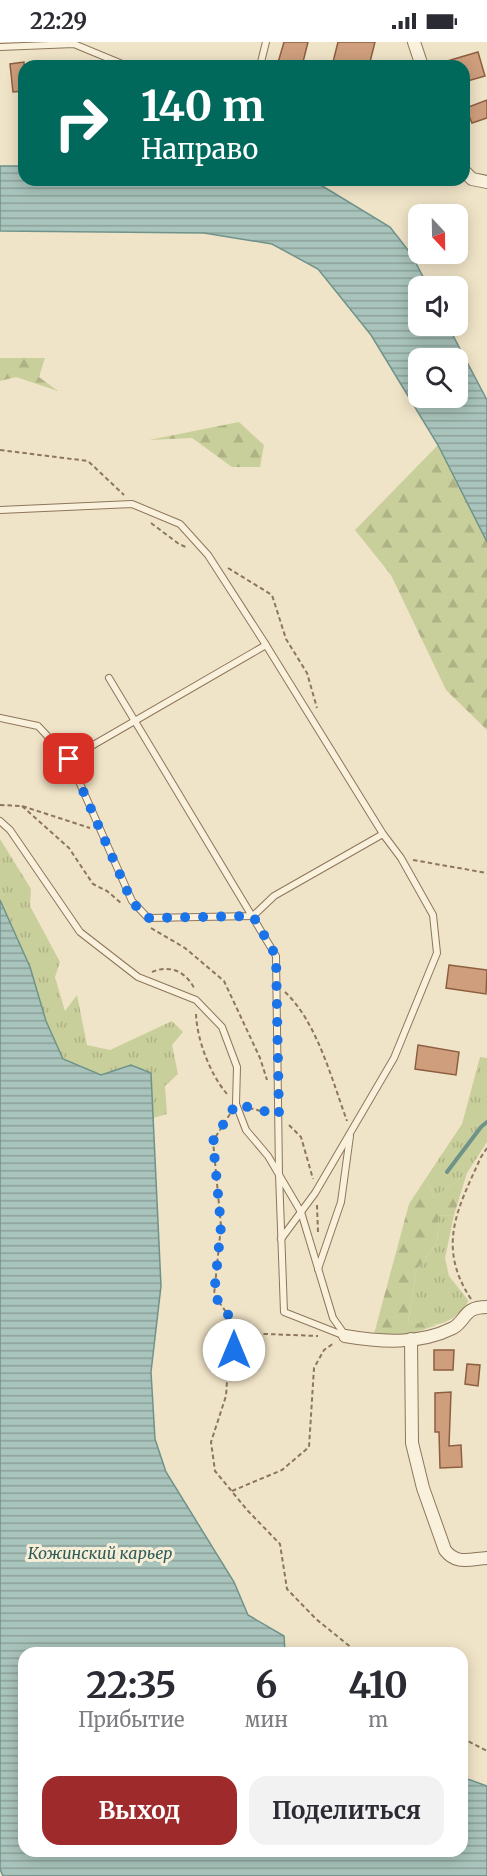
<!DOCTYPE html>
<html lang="ru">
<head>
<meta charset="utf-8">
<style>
	:root { --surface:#fff; --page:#f2f2f3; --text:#2b2b33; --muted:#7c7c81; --accent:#9e2a2b }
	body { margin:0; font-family:Merriweather,serif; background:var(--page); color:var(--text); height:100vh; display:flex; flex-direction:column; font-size:22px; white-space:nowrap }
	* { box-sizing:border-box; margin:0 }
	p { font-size:20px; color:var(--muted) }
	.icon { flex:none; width:33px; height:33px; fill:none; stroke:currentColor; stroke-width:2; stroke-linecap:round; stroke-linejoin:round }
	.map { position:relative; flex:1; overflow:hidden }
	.drawer { position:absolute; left:18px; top:1605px; width:450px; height:210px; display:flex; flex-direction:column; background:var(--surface); border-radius:18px; box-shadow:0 3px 15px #0003 }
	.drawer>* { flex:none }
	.top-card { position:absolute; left:18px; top:18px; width:452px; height:126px; border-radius:18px; box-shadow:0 3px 15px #0003; background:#00695c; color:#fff; overflow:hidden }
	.needle { width:39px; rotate:158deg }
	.buttons { position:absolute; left:408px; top:162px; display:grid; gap:12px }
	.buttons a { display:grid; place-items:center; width:60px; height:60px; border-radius:12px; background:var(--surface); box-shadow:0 3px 15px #0003; font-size:30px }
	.pin { position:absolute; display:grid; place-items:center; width:51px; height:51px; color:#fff; margin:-26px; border-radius:12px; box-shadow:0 3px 9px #0006 }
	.me { position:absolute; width:66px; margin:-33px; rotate:0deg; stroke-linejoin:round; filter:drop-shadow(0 0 4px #0008) }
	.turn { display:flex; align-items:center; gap:21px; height:126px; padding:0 24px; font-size:27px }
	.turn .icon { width:78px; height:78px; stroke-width:2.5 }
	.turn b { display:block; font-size:42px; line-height:51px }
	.eta { display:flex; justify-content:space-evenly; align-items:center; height:102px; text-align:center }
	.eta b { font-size:36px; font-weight:700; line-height:42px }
	.button { display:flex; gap:12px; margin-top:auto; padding:12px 24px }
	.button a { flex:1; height:69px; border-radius:18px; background:var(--accent); color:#fff; font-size:24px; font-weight:700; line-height:69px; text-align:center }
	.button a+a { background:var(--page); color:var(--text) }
	.status { display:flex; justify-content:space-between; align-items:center; height:42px; padding:0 30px; background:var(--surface); direction:ltr }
	.status svg { height:16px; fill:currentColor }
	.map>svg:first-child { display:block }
</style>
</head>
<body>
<div class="status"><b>22:29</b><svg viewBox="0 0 49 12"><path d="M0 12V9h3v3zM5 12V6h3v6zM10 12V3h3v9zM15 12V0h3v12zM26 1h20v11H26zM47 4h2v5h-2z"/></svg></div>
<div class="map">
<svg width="487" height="1834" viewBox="0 0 487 1834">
	<defs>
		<pattern id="grass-tufts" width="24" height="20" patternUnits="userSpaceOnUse" patternTransform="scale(1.5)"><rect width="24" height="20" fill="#c9cf9b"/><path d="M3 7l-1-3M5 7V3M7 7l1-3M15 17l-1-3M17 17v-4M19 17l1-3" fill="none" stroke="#aeb285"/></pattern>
		<pattern id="forest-firs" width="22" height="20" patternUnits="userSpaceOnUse" patternTransform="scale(1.5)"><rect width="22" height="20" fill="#c9cf9b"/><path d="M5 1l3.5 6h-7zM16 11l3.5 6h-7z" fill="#aeb285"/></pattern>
		<pattern id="water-rules" width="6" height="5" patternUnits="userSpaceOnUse" patternTransform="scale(1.5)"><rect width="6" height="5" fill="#a9c4bc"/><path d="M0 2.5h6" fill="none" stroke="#8ba098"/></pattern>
	</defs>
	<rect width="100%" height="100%" fill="#f0e4c8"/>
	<g fill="url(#grass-tufts)">
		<path d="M 0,797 L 31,847 L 30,864 L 60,920 L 55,935 L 65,969 L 77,953 L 87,1003 L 110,1008 L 172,979 L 183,990 L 172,1003 L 178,1032 L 165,1044 L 167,1072 L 153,1076 L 151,1031 L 131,1023 L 101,1033 L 63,1017 L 46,979 L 0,858 Z"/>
		<path d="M 480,1015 L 487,1016 L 487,1100 L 467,1131 L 434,1156 L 426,1136 L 462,1082 Z"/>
		<path d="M 454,1173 L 445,1216 L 449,1234 L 468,1258 C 467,1264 464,1266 460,1270 C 442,1287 430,1283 408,1280 L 416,1229 L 437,1200 L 439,1174 Z"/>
	</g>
	<g fill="url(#forest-firs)">
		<path d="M 0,316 L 45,316 L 39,335 L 58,349 L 16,335 L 0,339 Z"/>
		<path d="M 239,380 L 264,403 L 260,425 L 232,425 L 192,396 L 149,398 Z"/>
		<path d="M 438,403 L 487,500 L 487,688 L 446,648 L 391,533 L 355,488 Z"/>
		<path d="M 467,1131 L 454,1173 L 439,1174 L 437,1200 L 416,1229 L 408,1280 L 437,1283 L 407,1293 L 374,1292 L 409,1162 L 426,1136 L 434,1156 Z"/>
	</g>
	<g fill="url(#water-rules)" stroke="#6f938a" stroke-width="1.5" fill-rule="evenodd">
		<path d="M 0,124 L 24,124 L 24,138 L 309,138 L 324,145 L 390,185 L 411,212 L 428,244 L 418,244 L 418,284 L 448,284 L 487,358 L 487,500 L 438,403 L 371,293 L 318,227 L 272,202 L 204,191 L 0,189 ZM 418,316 L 458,316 L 458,356 L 418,356 Z"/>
		<path d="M 0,858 L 30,925 L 46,979 L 63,1017 L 101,1033 L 131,1023 L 151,1031 L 161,1244 L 151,1330 L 155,1397 L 166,1430 L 234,1540 L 248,1573 L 284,1594 L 285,1611 L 24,1611 L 24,1809 L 462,1809 L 462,1735 L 487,1744 L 487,1834 L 3,1834 L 0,1827 Z"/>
	</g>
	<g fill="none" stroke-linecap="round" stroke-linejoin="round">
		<path stroke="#6f938a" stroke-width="4" d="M 447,1130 L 481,1085 L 487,1080"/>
	</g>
	<g fill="#cf9f7d" stroke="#8d5f41" stroke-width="1.5">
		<path d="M 284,0 L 308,0 L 302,24 L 277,24 Z"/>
		<path d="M 338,0 L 375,0 L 369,24 L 350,24 L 333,20 Z"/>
		<path d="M 478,10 L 485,34 L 464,40 L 464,24 L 440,24 L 440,21 Z"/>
		<path d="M 24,20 L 24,49 L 13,50 L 10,22 Z"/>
		<path d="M 487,58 L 487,76 L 472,81 L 466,66 Z"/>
		<path d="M 449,923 L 487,928 L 486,952 L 446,946 Z"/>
		<path d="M 418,1003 L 459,1010 L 456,1033 L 415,1027 Z"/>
		<path d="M 434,1308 L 454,1308 L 453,1328 L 434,1328 Z"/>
		<path d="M 467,1322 L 480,1323 L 478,1344 L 465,1342 Z"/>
		<path d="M 451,1350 L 449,1404 L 461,1403 L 462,1425 L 440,1426 L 439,1390 L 435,1390 L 435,1351 Z"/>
	</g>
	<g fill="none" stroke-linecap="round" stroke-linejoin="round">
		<defs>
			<g id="service">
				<path d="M 0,5 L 74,2 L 127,24"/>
				<path d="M 260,24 L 266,0"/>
				<path d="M 0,468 L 132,462 L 180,482 L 208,513 L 266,603"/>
				<path d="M 109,636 L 276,914 L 279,1132 L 284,1270 L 345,1294"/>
				<path d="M 0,676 L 38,684 L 69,717"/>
				<path d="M 0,779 L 10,788 L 80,890 L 138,935 L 196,958 L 222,985 L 237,1025 L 236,1062 L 246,1088 L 268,1114 L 301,1170 L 333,1276 L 345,1293"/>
				<path d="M 281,1197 L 315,1151 L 394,1016 L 437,911 L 433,873 L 401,816 L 383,792 L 266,603 L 69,717 L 132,859 L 148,876 L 253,874 L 274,854 L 383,792"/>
				<path d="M 318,1227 L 341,1160 L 350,1094"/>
			</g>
			<g id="minor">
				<path d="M 414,0 L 422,24"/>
				<path d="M 464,129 L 472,137 L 487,140"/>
				<path d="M 345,1294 C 380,1300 419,1303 453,1286 C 467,1278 463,1265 487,1265"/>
				<path d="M 411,1297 L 412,1401 L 423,1446 L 445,1508 C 456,1523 470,1517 487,1516"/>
			</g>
		</defs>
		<use href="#service" stroke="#8d765c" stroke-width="8"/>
		<use href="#minor" stroke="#8d765c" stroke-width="14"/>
		<g stroke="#8d765c" stroke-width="2" stroke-dasharray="4.5 3" stroke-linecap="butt">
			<path d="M 0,408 L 88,419 L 124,453"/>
			<path d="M 151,481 L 179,502 L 188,506"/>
			<path d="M 228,526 L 272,553 L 286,597 L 307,631 L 317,666"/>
			<path d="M 0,763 L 22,764 L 90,786"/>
			<path d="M 22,764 L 69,806 L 93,842 L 107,849 L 121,861"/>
			<path d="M 413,818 L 487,831"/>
			<path d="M 151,886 L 185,906 L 224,939 L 260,1016 L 267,1038"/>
			<path d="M 152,930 C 170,922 187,930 195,948"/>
			<path d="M 285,950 C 317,980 332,1038 347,1079"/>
			<path d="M 196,972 C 197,998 210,1032 227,1052"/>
			<path d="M 249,1066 L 269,1071"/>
			<path d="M 230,1072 L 213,1099 L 221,1184 L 214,1253 L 241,1291 L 228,1324 L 226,1354 L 211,1400 L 215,1429 L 248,1469 L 280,1502 L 287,1547 L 316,1577 L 358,1611"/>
			<path d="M 289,1083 L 301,1095 L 313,1137"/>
			<path d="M 317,1163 L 318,1190"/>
			<path d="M 471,1257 C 436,1204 458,1166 481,1115 L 487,1106"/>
			<path d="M 241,1291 L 318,1294"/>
			<path d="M 232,1449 L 282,1428 L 309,1405 L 314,1326 L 324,1308 L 334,1301"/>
			<path d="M 462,1696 L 487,1709"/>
		</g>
		<use href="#service" stroke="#faf1dc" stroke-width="6"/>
		<use href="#minor" stroke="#faf1dc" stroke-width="12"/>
	</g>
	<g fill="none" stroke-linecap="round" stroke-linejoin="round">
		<path stroke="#1a73e8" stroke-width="10" stroke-dasharray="0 18" d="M 69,717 L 132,860 L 148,876 L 253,874 L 276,914 L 279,1073 L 236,1062 L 213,1099 L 221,1184 L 214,1253 L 241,1291 L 234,1308"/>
	</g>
	<g text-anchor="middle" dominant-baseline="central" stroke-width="6" stroke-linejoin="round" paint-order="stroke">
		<g font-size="16" font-style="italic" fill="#2f5d5a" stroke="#f7eed8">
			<text x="100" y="1511">Кожинский карьер</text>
		</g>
	</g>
</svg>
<div class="buttons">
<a><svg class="needle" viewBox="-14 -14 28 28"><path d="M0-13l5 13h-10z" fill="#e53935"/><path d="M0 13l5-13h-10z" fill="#7c7c81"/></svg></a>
<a><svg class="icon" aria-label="sound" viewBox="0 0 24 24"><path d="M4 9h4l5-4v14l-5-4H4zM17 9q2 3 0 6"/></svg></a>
<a><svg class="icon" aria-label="search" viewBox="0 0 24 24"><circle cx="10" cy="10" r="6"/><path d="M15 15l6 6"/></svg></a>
</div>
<div class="pin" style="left:69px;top:717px;background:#d93025"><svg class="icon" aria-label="arrive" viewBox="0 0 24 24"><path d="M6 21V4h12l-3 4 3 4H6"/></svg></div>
<svg class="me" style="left:234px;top:1308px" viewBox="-20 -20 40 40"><circle r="19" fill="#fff"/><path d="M0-13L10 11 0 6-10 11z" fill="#1a73e8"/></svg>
<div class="top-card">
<div class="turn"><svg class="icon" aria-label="right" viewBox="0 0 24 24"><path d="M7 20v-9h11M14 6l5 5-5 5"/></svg><div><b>140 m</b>Направо</div></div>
</div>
<section class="drawer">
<div class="eta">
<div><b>22:35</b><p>Прибытие</p></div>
<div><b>6</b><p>мин</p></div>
<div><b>410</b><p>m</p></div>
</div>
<div class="button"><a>Выход</a><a>Поделиться</a></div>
</section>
</div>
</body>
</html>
